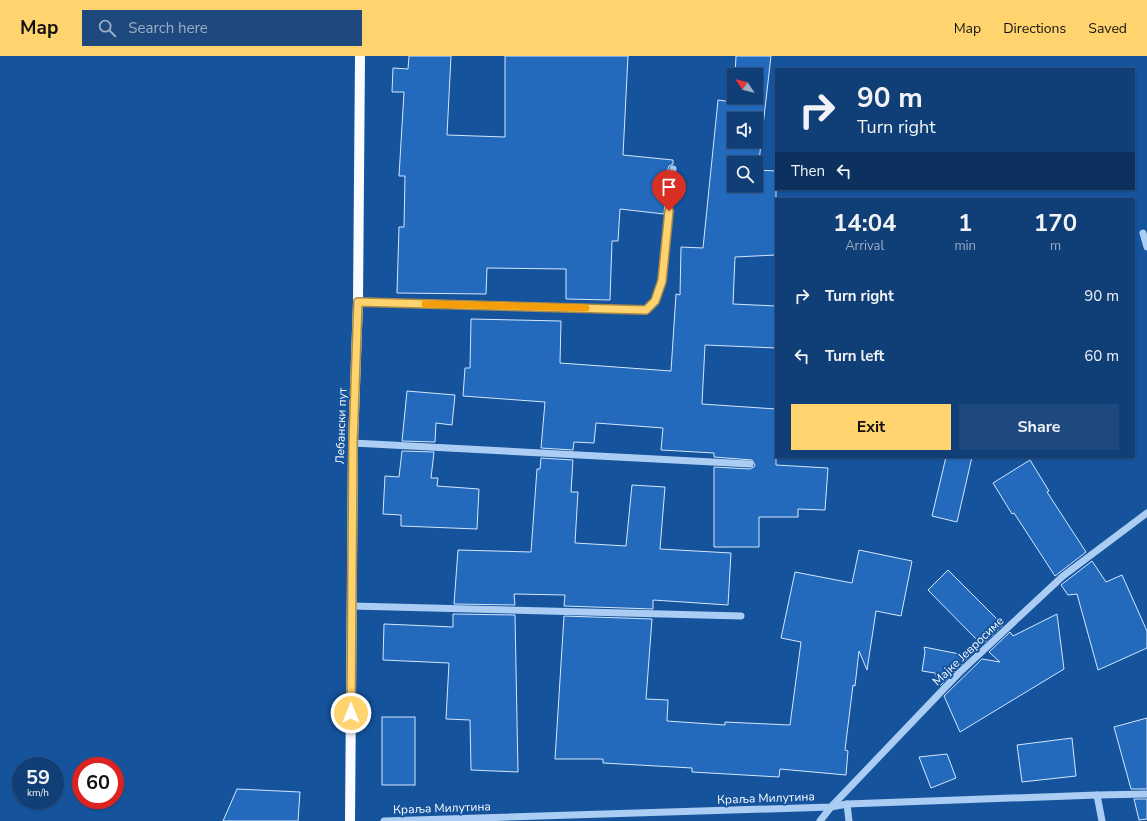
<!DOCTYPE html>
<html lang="en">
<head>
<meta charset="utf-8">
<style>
	:root { --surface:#103e76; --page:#1e497e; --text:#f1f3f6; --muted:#9caec5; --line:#305788; --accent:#ffd36e }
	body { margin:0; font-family:"Nunito Sans",sans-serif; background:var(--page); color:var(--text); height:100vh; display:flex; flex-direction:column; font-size:15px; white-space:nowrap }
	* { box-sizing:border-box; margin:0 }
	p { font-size:13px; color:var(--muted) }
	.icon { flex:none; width:22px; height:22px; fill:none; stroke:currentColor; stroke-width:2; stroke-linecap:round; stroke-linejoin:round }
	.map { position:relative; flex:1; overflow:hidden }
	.drawer { position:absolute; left:775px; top:142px; width:360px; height:260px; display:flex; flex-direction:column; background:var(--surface); border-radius:0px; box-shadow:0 1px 3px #0004,0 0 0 1px var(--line) }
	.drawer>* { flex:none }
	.banner { position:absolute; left:775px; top:12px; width:360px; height:122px; border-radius:0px; box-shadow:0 1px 3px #0004,0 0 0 1px var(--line); background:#103e76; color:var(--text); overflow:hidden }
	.needle { width:26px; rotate:305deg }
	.fabs { position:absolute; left:727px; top:12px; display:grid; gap:8px }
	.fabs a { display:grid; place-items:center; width:36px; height:36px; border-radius:0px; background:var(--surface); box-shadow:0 1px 3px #0004,0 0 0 1px var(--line); font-size:20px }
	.speed { position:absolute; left:12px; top:701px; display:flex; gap:8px; font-size:20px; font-weight:700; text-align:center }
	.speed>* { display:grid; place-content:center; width:52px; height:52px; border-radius:50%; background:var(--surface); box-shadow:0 1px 3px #0004,0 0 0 1px var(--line); line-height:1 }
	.speed small { font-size:10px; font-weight:400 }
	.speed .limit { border:6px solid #d22; background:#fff; color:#111 }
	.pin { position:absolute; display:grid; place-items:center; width:34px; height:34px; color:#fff; margin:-41px -17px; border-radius:50% 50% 50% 0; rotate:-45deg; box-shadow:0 0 4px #0007 }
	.pin .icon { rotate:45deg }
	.me { position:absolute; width:44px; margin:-22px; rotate:0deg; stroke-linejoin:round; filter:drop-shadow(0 0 3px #0008) }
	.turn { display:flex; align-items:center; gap:14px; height:84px; padding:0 16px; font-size:18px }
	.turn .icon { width:52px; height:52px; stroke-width:2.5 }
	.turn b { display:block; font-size:28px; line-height:34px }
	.then { display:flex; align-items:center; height:38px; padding:0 16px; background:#0003; gap:8px; font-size:15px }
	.eta { display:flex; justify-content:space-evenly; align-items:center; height:68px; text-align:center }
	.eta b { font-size:24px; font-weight:700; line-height:28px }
	.button { display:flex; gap:8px; margin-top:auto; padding:8px 16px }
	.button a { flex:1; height:46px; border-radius:0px; background:var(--accent); color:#111; font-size:16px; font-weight:700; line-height:46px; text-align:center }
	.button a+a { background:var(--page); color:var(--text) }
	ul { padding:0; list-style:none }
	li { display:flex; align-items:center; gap:12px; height:60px; padding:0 16px }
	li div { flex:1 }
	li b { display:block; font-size:15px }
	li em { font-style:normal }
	header { display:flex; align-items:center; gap:24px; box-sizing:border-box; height:56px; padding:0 20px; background:var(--accent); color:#111 }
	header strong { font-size:19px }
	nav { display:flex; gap:22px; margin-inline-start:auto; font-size:14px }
	.search { width:280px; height:36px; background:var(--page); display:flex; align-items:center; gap:10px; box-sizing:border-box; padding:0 14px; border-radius:0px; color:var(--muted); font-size:15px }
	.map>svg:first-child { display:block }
</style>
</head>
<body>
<header>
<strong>Map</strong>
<div class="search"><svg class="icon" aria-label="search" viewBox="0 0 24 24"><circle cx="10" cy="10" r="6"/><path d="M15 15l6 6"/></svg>Search here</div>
<nav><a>Map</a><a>Directions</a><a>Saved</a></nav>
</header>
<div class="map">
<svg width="1147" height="765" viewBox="0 0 1147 765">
	<rect width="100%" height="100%" fill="#15539d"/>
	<g fill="#246abc" stroke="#d4e7fd" fill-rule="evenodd">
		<path d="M 409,0 L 451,0 L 447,79 L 505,81 L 505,0 L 628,0 L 623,99 L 673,104 L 673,108 L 669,110 L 668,113 L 664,158 L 620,153 L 618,185 L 612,185 L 610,244 L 566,243 L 566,213 L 487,212 L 486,238 L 397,237 L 399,171 L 404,171 L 405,120 L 399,120 L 404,36 L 392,36 L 393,12 L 408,13 Z"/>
		<path d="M 736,0 L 771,0 L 758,114 L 776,115 L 776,199 L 735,201 L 733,248 L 776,250 L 776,292 L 705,289 L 702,348 L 776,353 L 776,409 L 828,412 L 825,454 L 798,453 L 798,461 L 759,461 L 759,491 L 714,491 L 714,411 L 750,413 L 754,411 L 755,409 L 752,404 L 714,401 L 714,397 L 661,394 L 663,372 L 596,367 L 594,387 L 574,386 L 573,394 L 541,392 L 545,346 L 463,340 L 465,312 L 470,312 L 471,263 L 561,265 L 560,307 L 671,315 L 676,238 L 680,239 L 681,191 L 703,192 L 718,44 L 733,46 L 734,36 L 734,41 L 756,41 L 756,19 L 735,19 ZM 734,63 L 756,63 L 756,85 L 734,85 ZM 734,107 L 756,107 L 756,129 L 734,129 Z"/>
		<path d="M 407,335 L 455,339 L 452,369 L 436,367 L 435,386 L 402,385 Z"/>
		<path d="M 402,395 L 434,396 L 431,422 L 438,422 L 437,430 L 479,433 L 477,473 L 401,470 L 401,459 L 383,458 L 385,420 L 399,421 Z"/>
		<path d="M 946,401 L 972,401 L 957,466 L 932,460 Z"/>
		<path d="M 541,402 L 573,404 L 571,436 L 578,436 L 575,487 L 626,490 L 632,429 L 665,431 L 660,493 L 731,497 L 728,549 L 653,544 L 653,553 L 564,550 L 565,539 L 514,538 L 515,549 L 454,548 L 458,494 L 531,496 L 537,413 L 540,413 Z"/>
		<path d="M 1030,404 L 1049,435 L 1047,436 L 1086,496 L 1055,520 L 1014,457 L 1012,458 L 993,427 Z"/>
		<path d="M 859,494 L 912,505 L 901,560 L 876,555 L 867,614 L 859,595 L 855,630 L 853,629 L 845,694 L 848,695 L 846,719 L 780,713 L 779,721 L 692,716 L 692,712 L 603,707 L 603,703 L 555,703 L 564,560 L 652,563 L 646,643 L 668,644 L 667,665 L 725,669 L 725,666 L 790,669 L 801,586 L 781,582 L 795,516 L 852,527 Z"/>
		<path d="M 1092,505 L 1106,526 L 1122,519 L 1147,575 L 1147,592 L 1098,614 L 1077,538 L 1068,539 L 1061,529 Z"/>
		<path d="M 948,514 L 1003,569 L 982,589 L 928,534 Z"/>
		<path d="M 453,558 L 515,559 L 518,716 L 471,714 L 470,664 L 446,663 L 449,607 L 383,604 L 384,568 L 453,571 Z"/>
		<path d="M 1057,558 L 1064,613 L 960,676 L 944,640 L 982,603 L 1000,606 L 989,596 L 1010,576 L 1013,580 Z"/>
		<path d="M 924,591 L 939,594 L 970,600 L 940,630 L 935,617 L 922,615 L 925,596 Z"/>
		<rect x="382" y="661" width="33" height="68"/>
		<path d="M 1147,662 L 1147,733 L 1131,733 L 1114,671 Z"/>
		<path d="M 1072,682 L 1076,720 L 1022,726 L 1017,689 Z"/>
		<path d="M 947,698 L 956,722 L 931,732 L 919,701 Z"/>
		<path d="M 237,733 L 300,736 L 298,765 L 223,765 Z"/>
		<path d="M 1134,743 L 1147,743 L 1147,763 L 1139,764 Z"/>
	</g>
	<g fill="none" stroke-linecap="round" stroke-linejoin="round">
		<g stroke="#accdf3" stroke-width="7">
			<path d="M 1143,177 L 1147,191"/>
			<path d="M 358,246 L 646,254 L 655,245 L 662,225 L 673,113"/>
			<path d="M 353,387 L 750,408"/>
			<path d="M 352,550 L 741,560"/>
			<path d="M 1097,739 L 1102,765"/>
			<path d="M 847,748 L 849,765"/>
			<path d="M 384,765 L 831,751 L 847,748 L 1097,739 L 1147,738"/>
			<path d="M 820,765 L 831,751 L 959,617 L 1063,520 L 1147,457"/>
		</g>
		<path stroke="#f8fbff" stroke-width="10" d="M 350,765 L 353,387 L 358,246 L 360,0"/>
	</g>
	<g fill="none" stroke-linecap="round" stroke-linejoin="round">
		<defs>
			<path id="route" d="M 351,657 L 353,387 L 358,246 L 646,254 L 655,245 L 662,225 L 669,155"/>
		</defs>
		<use href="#route" stroke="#a68948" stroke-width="10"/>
		<use href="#route" stroke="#ffd36e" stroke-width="7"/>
		<path stroke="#f59e0b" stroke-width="7" d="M 425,248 L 586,252"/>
	</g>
	<g text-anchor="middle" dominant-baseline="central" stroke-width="4" stroke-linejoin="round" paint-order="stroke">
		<g font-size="12" fill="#fff" stroke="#15539d">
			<text transform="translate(341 370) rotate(-88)">Лебански пут</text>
			<text transform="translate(968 595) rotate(-44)">Мајке Јевросиме</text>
			<text transform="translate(766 742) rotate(-2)">Краља Милутина</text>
			<text transform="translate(442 752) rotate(-2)">Краља Милутина</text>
		</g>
	</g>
</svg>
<div class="fabs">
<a><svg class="needle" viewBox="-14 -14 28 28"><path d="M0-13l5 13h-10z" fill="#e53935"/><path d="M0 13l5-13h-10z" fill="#9caec5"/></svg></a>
<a><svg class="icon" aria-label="sound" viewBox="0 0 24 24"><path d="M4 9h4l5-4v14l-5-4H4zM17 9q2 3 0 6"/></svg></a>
<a><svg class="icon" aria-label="search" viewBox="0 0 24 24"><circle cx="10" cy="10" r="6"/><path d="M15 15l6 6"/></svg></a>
</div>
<div class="speed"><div>59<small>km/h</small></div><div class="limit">60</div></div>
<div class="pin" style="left:669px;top:155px;background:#d93025"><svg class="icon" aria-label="arrive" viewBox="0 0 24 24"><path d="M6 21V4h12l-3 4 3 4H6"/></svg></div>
<svg class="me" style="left:351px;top:657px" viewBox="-20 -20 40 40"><circle r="17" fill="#ffd36e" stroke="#fff" stroke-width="3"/><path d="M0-11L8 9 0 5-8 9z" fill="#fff"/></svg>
<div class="banner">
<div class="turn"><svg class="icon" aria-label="right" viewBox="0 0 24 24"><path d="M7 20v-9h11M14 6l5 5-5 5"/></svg><div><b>90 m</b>Turn right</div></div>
<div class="then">Then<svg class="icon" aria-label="left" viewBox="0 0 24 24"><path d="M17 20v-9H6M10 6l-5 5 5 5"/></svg></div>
</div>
<section class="drawer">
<div class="eta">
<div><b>14:04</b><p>Arrival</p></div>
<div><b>1</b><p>min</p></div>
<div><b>170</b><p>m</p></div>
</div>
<ul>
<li><svg class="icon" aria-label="right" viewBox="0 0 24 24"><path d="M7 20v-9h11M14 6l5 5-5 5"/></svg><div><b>Turn right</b></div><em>90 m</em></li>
<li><svg class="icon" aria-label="left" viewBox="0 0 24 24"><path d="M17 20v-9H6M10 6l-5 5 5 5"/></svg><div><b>Turn left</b></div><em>60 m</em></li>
</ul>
<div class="button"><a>Exit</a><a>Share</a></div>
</section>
</div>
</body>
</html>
